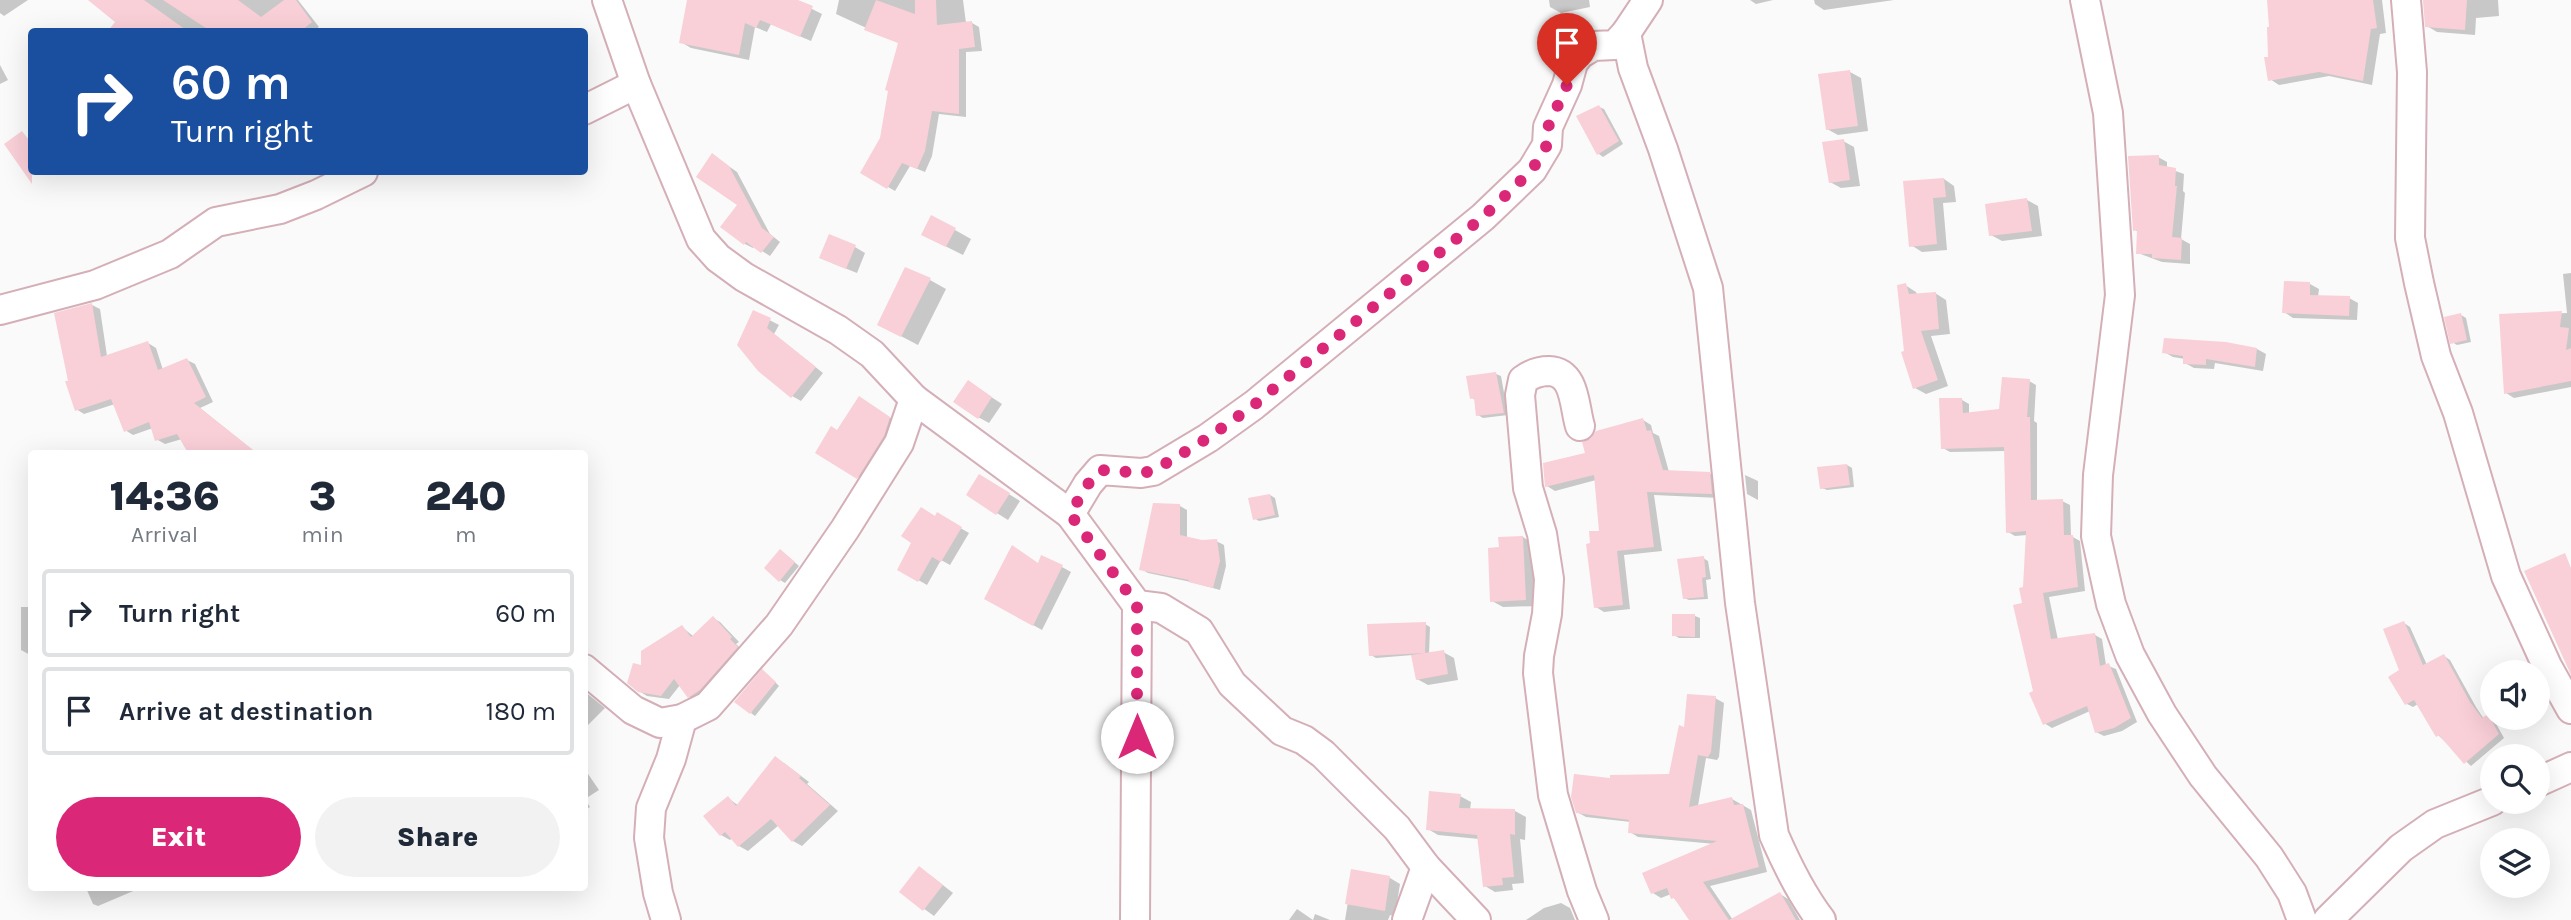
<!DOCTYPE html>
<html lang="en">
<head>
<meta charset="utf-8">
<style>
	:root { --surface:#fff; --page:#f2f2f3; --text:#1f2937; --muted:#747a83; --line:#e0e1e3; --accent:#db2777 }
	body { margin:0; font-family:Karla,sans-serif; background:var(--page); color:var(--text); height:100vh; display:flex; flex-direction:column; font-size:26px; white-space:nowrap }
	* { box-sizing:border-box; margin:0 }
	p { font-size:23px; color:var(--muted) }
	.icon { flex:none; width:38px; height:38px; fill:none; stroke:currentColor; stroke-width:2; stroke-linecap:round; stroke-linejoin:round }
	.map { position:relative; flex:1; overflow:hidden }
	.details { position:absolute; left:28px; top:450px; width:560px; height:441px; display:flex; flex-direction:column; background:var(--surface); border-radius:7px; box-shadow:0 7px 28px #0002 }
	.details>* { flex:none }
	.banner { position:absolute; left:28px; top:28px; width:560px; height:147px; border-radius:7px; box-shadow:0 7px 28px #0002; background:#1a4fa0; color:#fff; overflow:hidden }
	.fabs { position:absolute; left:2480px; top:660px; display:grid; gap:14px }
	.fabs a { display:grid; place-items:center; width:70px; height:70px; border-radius:50%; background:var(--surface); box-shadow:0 7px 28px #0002; font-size:35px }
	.pin { position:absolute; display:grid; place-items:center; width:60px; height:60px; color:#fff; margin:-72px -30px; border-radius:50% 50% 50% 0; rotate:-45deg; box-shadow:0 0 7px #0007 }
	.pin .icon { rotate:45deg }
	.me { position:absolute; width:77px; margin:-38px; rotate:0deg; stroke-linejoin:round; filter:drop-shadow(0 0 5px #0008) }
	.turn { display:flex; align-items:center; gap:24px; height:147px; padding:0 28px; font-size:32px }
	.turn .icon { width:91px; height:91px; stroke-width:2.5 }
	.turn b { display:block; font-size:49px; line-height:60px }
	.eta { display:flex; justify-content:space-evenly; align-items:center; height:119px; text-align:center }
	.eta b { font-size:42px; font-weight:800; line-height:49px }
	.action { display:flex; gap:14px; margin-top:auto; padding:14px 28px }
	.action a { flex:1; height:80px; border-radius:42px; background:var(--accent); color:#fff; font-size:28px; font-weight:800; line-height:80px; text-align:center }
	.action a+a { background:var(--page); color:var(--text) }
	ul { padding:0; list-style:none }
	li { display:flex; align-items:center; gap:21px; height:88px; margin:0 14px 10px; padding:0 14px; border:4px solid var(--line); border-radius:7px }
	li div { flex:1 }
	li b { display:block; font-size:26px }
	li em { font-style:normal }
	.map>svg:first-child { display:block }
</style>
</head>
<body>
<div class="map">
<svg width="2571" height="920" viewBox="0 0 2571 920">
	<rect width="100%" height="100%" fill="#fafafa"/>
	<g fill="#0003">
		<path d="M 0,0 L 28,0 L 4,16 L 0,13 Z"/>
		<path d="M 91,0 L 298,0 L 319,27 L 312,32 L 109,32 L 118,21 Z"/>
		<path d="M 689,0 L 794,0 L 822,14 L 811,41 L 771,24 L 767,32 L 755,27 L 749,60 L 691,48 L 681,42 Z"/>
		<path d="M 839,0 L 963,0 L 966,23 L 972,23 L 979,27 L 982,51 L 966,52 L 966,117 L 939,114 L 932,156 L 925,172 L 910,166 L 895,191 L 862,172 L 881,139 L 899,43 L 836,14 Z"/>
		<path d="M 1549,0 L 1589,0 L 1590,7 L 1561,13 L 1550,7 Z"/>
		<path d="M 1750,0 L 1773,0 L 1756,4 Z"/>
		<path d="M 1814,0 L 1894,0 L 1824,10 L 1815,4 Z"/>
		<path d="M 2269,0 L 2382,0 L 2386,33 L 2380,34 L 2372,85 L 2329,76 L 2279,85 L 2270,79 L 2271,29 Z"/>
		<path d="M 2424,0 L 2498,0 L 2499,16 L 2476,18 L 2475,35 L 2437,32 L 2427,26 Z"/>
		<path d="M 0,65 L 8,80 L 0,84 Z"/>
		<path d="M 1850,72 L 1861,78 L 1868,131 L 1838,135 L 1827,129 Z"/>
		<path d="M 1599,107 L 1604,109 L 1623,144 L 1603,157 L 1599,154 L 1579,117 Z"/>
		<path d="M 1843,141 L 1854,147 L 1860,186 L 1841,188 L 1830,182 Z"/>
		<path d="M 2158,157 L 2167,162 L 2167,168 L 2184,174 L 2183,191 L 2185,193 L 2181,239 L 2190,244 L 2190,264 L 2162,262 L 2138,253 L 2139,232 L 2135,230 Z"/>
		<path d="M 720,160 L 737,172 L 770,234 L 780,242 L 770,256 L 754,246 L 753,248 L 745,244 L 739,204 Z"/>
		<path d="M 1944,179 L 1954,186 L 1956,202 L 1943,203 L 1947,250 L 1922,252 L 1911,245 L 1905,183 Z"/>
		<path d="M 2027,200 L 2038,206 L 2042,236 L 2002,241 L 1991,235 Z"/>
		<path d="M 955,230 L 971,239 L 963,255 L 923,235 Z"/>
		<path d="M 855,247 L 865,253 L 857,273 L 832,263 Z"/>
		<path d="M 2571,273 L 2571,387 L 2514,398 L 2506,393 L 2501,316 L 2567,313 L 2563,274 Z"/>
		<path d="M 930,280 L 946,289 L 918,345 L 895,333 Z"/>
		<path d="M 2310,284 L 2319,289 L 2318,297 L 2349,298 L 2358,303 L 2357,320 L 2293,318 L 2284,312 Z"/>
		<path d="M 1905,285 L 1916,292 L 1917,295 L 1935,293 L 1946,300 L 1950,334 L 1931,336 L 1948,386 L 1926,394 L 1915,388 L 1906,352 Z"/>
		<path d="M 92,305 L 100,309 L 107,356 L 148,343 L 156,348 L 163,370 L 187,360 L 195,364 L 213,402 L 200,408 L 251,449 L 250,453 L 190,453 L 182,439 L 165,444 L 156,439 L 153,428 L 133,435 L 125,430 L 115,404 L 84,414 L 76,409 Z"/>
		<path d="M 754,312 L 779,325 L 774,334 L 823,373 L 801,401 L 792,396 Z"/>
		<path d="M 2461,315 L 2466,318 L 2471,342 L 2457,345 L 2452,342 Z"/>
		<path d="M 2257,349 L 2266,354 L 2263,371 L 2215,363 L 2214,369 L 2194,368 L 2185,363 L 2185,359 L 2173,357 L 2164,352 Z"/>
		<path d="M 1496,374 L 1501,376 L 1508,415 L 1483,418 L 1478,415 L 1476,400 L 1472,398 Z"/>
		<path d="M 2029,381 L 2036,385 L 2034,421 L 2037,423 L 2037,502 L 2062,501 L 2070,505 L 2071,536 L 2080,541 L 2085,591 L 2049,597 L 2058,640 L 2095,635 L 2102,639 L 2106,665 L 2116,669 L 2137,722 L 2122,731 L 2104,736 L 2096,732 L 2090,711 L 2052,728 L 2044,723 L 2035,692 L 2024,605 L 2027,535 L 2015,536 L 2008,532 L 2006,451 L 1950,452 L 1943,448 L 1962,400 L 1969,404 L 1969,414 L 2001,411 Z"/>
		<path d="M 979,389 L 1002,404 L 989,423 L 978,417 Z"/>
		<path d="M 859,399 L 899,423 L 867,482 L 817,453 L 838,433 Z"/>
		<path d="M 1643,420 L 1651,425 L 1653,433 L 1659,436 L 1669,472 L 1709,473 L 1718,478 L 1720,498 L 1654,495 L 1662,551 L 1624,555 L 1630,609 L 1604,612 L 1596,607 L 1592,545 L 1601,533 L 1596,480 L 1555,491 L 1547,486 L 1588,455 Z"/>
		<path d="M 1847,465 L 1852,468 L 1854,487 L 1827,490 L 1822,488 Z"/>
		<path d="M 1745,475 L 1758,481 L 1758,500 L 1747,494 Z"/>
		<path d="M 980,476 L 1020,501 L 1008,520 L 968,495 Z"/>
		<path d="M 1270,495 L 1275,498 L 1279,517 L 1259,521 L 1254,518 Z"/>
		<path d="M 1155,505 L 1180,506 L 1187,510 L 1187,538 L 1202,542 L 1216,541 L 1224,545 L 1226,566 L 1220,590 L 1191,582 L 1148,573 L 1141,569 Z"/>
		<path d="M 938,515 L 969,533 L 950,565 L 941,560 L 927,585 L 899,569 L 914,542 Z"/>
		<path d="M 1523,537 L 1534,544 L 1537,606 L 1503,607 L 1492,601 L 1500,549 Z"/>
		<path d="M 785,554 L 799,566 L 785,583 L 780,580 Z"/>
		<path d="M 1703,558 L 1708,561 L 1711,579 L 1706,580 L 1708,599 L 1689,600 L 1684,598 Z"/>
		<path d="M 1039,564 L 1062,567 L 1071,572 L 1042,630 L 986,599 Z"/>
		<path d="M 21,607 L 32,607 L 32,656 L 21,650 Z"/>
		<path d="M 1695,616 L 1700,618 L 1700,638 L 1679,638 L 1674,635 Z"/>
		<path d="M 713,618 L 720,622 L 739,642 L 736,644 L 744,652 L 696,701 L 689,696 L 680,685 L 669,699 L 647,696 L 639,691 L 643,667 L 682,627 L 693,636 Z"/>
		<path d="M 2404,623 L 2410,627 L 2427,665 L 2444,656 L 2450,660 L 2476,707 L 2484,719 L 2488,716 L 2494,720 L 2504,738 L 2471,766 L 2438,735 L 2418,704 L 2413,707 L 2407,704 L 2401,671 Z"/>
		<path d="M 1425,624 L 1430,627 L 1429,654 L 1443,652 L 1454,658 L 1458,680 L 1428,685 L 1417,679 L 1413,655 L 1376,658 L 1371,655 Z"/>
		<path d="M 767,674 L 779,686 L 755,716 L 751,713 Z"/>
		<path d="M 584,691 L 605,708 L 587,726 L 584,725 Z"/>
		<path d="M 1715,698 L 1724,703 L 1719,757 L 1717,760 L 1706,758 L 1698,806 L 1732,799 L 1751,810 L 1767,872 L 1710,886 L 1733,920 L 1691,920 L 1671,894 L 1661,898 L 1653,893 L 1715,844 L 1638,837 L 1630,832 L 1631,822 L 1586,817 L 1577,812 L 1611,780 L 1671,776 L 1686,729 Z"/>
		<path d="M 784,763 L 809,782 L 807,784 L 838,811 L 802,846 L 793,841 L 779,825 L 748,851 L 739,846 L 732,838 L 730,840 L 721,835 L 728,798 L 739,806 Z"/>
		<path d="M 584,768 L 599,790 L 585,799 L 590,807 L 584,811 Z"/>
		<path d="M 1460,796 L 1471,802 L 1470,810 L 1515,811 L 1526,817 L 1525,840 L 1520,839 L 1524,883 L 1512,884 L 1513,890 L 1495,892 L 1485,886 L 1479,839 L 1438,835 L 1428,829 Z"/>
		<path d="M 1353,871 L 1390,878 L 1400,884 L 1395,916 L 1390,915 L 1388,920 L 1345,920 Z"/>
		<path d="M 930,875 L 953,893 L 934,916 L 901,892 Z"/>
		<path d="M 137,887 L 138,889 L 98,906 L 93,904 L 86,888 Z"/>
		<path d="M 1780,894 L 1788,899 L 1800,920 L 1733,920 Z"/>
		<path d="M 1561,903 L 1570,908 L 1575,920 L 1526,920 L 1544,908 Z"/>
		<path d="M 1297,909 L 1313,920 L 1315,914 L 1330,920 L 1289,920 Z"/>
	</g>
	<g fill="#f9cfd8">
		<path d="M 88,0 L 144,0 L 189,32 L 107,32 L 115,22 Z"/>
		<path d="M 163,0 L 238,0 L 261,17 L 284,0 L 296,0 L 312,22 L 300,32 L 212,32 Z"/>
		<path d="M 687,0 L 798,0 L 813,6 L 800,37 L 760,20 L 756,28 L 745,23 L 739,55 L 679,43 Z"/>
		<path d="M 876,0 L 915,14 L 915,0 L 936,0 L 937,25 L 972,21 L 975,47 L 959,49 L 959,114 L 932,111 L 925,151 L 917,169 L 902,163 L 887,189 L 860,173 L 880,138 L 888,91 L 885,90 L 898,43 L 864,30 Z"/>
		<path d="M 2267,0 L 2373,0 L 2377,28 L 2371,29 L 2363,81 L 2319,72 L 2268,81 L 2264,57 L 2268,57 L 2267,27 L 2269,27 Z"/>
		<path d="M 2423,0 L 2467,0 L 2465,30 L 2425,27 Z"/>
		<path d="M 1850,70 L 1858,126 L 1826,130 L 1818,74 Z"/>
		<path d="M 1599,105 L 1619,141 L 1597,155 L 1576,116 Z"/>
		<path d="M 22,131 L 32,144 L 32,184 L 4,144 Z"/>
		<path d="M 1844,139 L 1850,180 L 1829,183 L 1822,142 Z"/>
		<path d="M 712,153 L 729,166 L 762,228 L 774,237 L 761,253 L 746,242 L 744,245 L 720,227 L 737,205 L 696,177 Z"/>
		<path d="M 2159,155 L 2159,165 L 2176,168 L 2175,186 L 2177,186 L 2172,237 L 2182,238 L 2181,260 L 2152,258 L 2152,254 L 2136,254 L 2137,230 L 2133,231 L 2128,156 Z"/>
		<path d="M 1944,178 L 1946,197 L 1933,198 L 1937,244 L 1909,247 L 1903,181 Z"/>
		<path d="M 2027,198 L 2032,231 L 1989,236 L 1985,204 Z"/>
		<path d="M 931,215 L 956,228 L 946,247 L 921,235 Z"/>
		<path d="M 829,234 L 856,245 L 846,269 L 819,258 Z"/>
		<path d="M 905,267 L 931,278 L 901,337 L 877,325 Z"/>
		<path d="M 2284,281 L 2310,282 L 2310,295 L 2350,296 L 2349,316 L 2282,313 Z"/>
		<path d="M 1906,283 L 1909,294 L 1936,292 L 1939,329 L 1921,331 L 1938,380 L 1913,389 L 1901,352 L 1904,351 L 1897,285 Z"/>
		<path d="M 92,303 L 101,357 L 148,341 L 158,370 L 187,358 L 206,397 L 194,403 L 257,453 L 188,453 L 177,434 L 155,441 L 149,422 L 124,432 L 111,399 L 75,411 L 65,381 L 68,381 L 54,313 Z"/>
		<path d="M 753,310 L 771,318 L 767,328 L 816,367 L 791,398 L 758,371 L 737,345 Z"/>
		<path d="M 2562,311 L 2560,327 L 2569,328 L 2566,350 L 2571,348 L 2571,381 L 2504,394 L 2499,314 Z"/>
		<path d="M 2461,313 L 2467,340 L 2450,344 L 2444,317 Z"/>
		<path d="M 2164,338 L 2226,342 L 2257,348 L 2255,367 L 2206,359 L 2206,365 L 2183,364 L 2183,356 L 2162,353 Z"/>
		<path d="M 1496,372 L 1504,413 L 1476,416 L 1474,398 L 1470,399 L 1466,376 Z"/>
		<path d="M 2002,377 L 2030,379 L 2027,417 L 2030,417 L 2031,500 L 2063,499 L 2064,535 L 2073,535 L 2078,587 L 2043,593 L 2051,639 L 2095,633 L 2100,666 L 2109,663 L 2131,718 L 2114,728 L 2095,733 L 2087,706 L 2043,725 L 2029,693 L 2033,691 L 2013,605 L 2022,603 L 2019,588 L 2023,587 L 2026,531 L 2006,533 L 2004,447 L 1941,449 L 1939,398 L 1962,398 L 1963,413 L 1999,409 Z"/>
		<path d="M 968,380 L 992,397 L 978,419 L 953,402 Z"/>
		<path d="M 859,396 L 890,417 L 884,436 L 857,479 L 815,453 L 831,426 L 837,430 Z"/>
		<path d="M 1643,418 L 1647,431 L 1651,430 L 1663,470 L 1710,472 L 1712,494 L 1647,492 L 1654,547 L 1617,551 L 1623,605 L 1594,608 L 1586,544 L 1590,543 L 1589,531 L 1599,531 L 1594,475 L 1545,487 L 1543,463 L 1585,453 L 1582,442 L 1591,438 L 1596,431 Z"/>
		<path d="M 1847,464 L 1850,485 L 1820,489 L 1817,467 Z"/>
		<path d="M 979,474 L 1010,493 L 996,515 L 966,495 Z"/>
		<path d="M 1270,494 L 1275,515 L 1253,520 L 1248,498 Z"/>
		<path d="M 1153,503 L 1180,504 L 1180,535 L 1202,540 L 1217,539 L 1220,561 L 1213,588 L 1188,582 L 1189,580 L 1139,570 Z"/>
		<path d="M 921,507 L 935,516 L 937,512 L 962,527 L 941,562 L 932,557 L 918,582 L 897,570 L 911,543 L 901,536 Z"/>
		<path d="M 1523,536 L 1526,600 L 1490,602 L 1488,548 L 1499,547 L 1498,537 Z"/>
		<path d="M 1012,545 L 1038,563 L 1041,555 L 1063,565 L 1033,626 L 984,599 Z"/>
		<path d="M 780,549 L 795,562 L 779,582 L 764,568 Z"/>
		<path d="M 2565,553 L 2571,568 L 2571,675 L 2524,571 Z"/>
		<path d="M 1704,556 L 1706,577 L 1702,578 L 1704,597 L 1683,599 L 1677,559 Z"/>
		<path d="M 1672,614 L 1695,614 L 1695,637 L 1672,636 Z"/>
		<path d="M 713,616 L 732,637 L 730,639 L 738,647 L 700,690 L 688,698 L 674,679 L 661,696 L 638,692 L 627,683 L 633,663 L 641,665 L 641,651 L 682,625 L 691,637 Z"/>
		<path d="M 2404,621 L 2423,665 L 2444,654 L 2470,702 L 2482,718 L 2488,714 L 2499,734 L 2464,764 L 2439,735 L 2436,737 L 2414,700 L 2405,705 L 2388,677 L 2399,670 L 2383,629 Z"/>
		<path d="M 1426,622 L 1425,653 L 1369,656 L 1367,624 Z"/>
		<path d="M 1444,650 L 1448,674 L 1416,680 L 1411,655 Z"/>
		<path d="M 762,669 L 776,682 L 750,714 L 734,702 Z"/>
		<path d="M 1687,694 L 1716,696 L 1711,752 L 1708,757 L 1698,755 L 1689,807 L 1732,797 L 1734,805 L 1743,804 L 1759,867 L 1703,882 L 1729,920 L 1689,920 L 1674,898 L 1671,899 L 1667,888 L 1651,894 L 1642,873 L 1717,841 L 1628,833 L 1629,820 L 1576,813 L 1571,797 L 1574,774 L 1610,778 L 1610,775 L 1669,774 L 1679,725 L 1684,727 Z"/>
		<path d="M 775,756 L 801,776 L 799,778 L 830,805 L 792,842 L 771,819 L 738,847 L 725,832 L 720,836 L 703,816 L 728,796 L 736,806 Z"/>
		<path d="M 1429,791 L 1461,794 L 1459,808 L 1515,809 L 1515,835 L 1510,834 L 1514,877 L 1502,878 L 1503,885 L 1483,887 L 1477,835 L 1426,830 Z"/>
		<path d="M 919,866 L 943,885 L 923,911 L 899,892 Z"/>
		<path d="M 1351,869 L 1390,876 L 1385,911 L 1345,904 Z"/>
		<path d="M 1780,892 L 1796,920 L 1729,920 Z"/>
	</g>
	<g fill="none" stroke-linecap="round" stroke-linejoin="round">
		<defs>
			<g id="street">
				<path d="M 607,0 L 636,84 L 701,239 L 718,258 L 744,277 L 838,330 L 872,354 L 914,399 L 1070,514 L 1137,605 L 1161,608 L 1199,631 L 1232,684 L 1282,731 L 1304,740 L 1323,754 L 1397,828 L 1426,867 L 1476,920"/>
				<path d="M 2085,0 L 2108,113 L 2120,295 L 2098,475 L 2096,536 L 2111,604 L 2130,655 L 2162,714 L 2203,776 L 2269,857 L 2292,893 L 2302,920"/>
				<path d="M 2406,0 L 2412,72 L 2410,238 L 2419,283 L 2436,356 L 2458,413 L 2506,576 L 2547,666 L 2571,709"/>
				<path d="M 1626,33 L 1633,68 L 1663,149 L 1708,288 L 1740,603 L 1774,835 C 1787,865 1801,894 1821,920"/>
				<path d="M 584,110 L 636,84"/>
				<path d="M 0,310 L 95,285 L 170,254 L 216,222 L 280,209 L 316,195 L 363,172"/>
				<path d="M 1580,426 C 1574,407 1576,372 1549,371 C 1538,371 1531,374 1523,380 L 1520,395 L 1528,488 L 1542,534 L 1549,579 L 1547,614 L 1539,656 L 1538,673 L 1553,795 L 1582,891 L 1594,920"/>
				<path d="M 1070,514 L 1088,484 L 1100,470 L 1141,473 L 1153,471 L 1208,438 L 1254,405 L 1483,217 L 1532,170 L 1547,145 L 1548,127 L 1567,85 L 1573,63 L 1580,54 L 1593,46 L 1615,45 L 1626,33 L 1648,0"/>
				<path d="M 584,669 L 633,710 L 660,723 L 682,719 L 708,706 L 779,625 L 845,529 L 899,443 L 914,399"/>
				<path d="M 2538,782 L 2571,767"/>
				<path d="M 666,920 L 658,893 L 649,838 L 651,808 L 671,759 L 682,719"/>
				<path d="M 1135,920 L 1137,605"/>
				<path d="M 1407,920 L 1426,867"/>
				<path d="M 2328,920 L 2401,848 L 2435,824 L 2492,801"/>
			</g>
		</defs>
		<use href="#street" stroke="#d5afb7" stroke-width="32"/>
		<use href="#street" stroke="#fff" stroke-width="28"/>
	</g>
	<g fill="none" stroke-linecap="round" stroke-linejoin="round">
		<path stroke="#db2777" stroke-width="12" stroke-dasharray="0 21.6" d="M 1137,737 L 1137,605 L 1070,514 L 1088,484 L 1100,470 L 1141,473 L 1153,471 L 1208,438 L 1254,405 L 1483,217 L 1532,170 L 1547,145 L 1548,127 L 1567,85"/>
	</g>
</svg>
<div class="fabs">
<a><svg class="icon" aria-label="sound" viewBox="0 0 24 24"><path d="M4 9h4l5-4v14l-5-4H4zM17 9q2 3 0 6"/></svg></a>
<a><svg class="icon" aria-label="search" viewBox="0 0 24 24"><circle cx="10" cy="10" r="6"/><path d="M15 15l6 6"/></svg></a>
<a><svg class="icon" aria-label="layers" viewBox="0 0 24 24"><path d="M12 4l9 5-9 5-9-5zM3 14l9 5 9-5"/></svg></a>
</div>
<div class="pin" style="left:1567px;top:85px;background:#d93025"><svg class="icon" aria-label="arrive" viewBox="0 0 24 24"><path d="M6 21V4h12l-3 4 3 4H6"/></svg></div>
<svg class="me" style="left:1137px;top:737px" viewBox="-20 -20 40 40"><circle r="19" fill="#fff"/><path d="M0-13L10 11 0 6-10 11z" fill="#db2777"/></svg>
<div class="banner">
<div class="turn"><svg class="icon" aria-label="right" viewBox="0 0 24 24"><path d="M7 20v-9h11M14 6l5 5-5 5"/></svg><div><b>60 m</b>Turn right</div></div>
</div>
<section class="details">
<div class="eta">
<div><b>14:36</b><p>Arrival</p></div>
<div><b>3</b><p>min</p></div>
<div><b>240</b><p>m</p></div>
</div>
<ul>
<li><svg class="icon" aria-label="right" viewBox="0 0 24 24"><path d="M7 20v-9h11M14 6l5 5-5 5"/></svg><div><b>Turn right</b></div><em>60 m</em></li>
<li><svg class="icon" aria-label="arrive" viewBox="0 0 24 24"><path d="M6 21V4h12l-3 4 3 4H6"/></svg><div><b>Arrive at destination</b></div><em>180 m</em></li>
</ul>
<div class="action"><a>Exit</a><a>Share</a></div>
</section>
</div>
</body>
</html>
